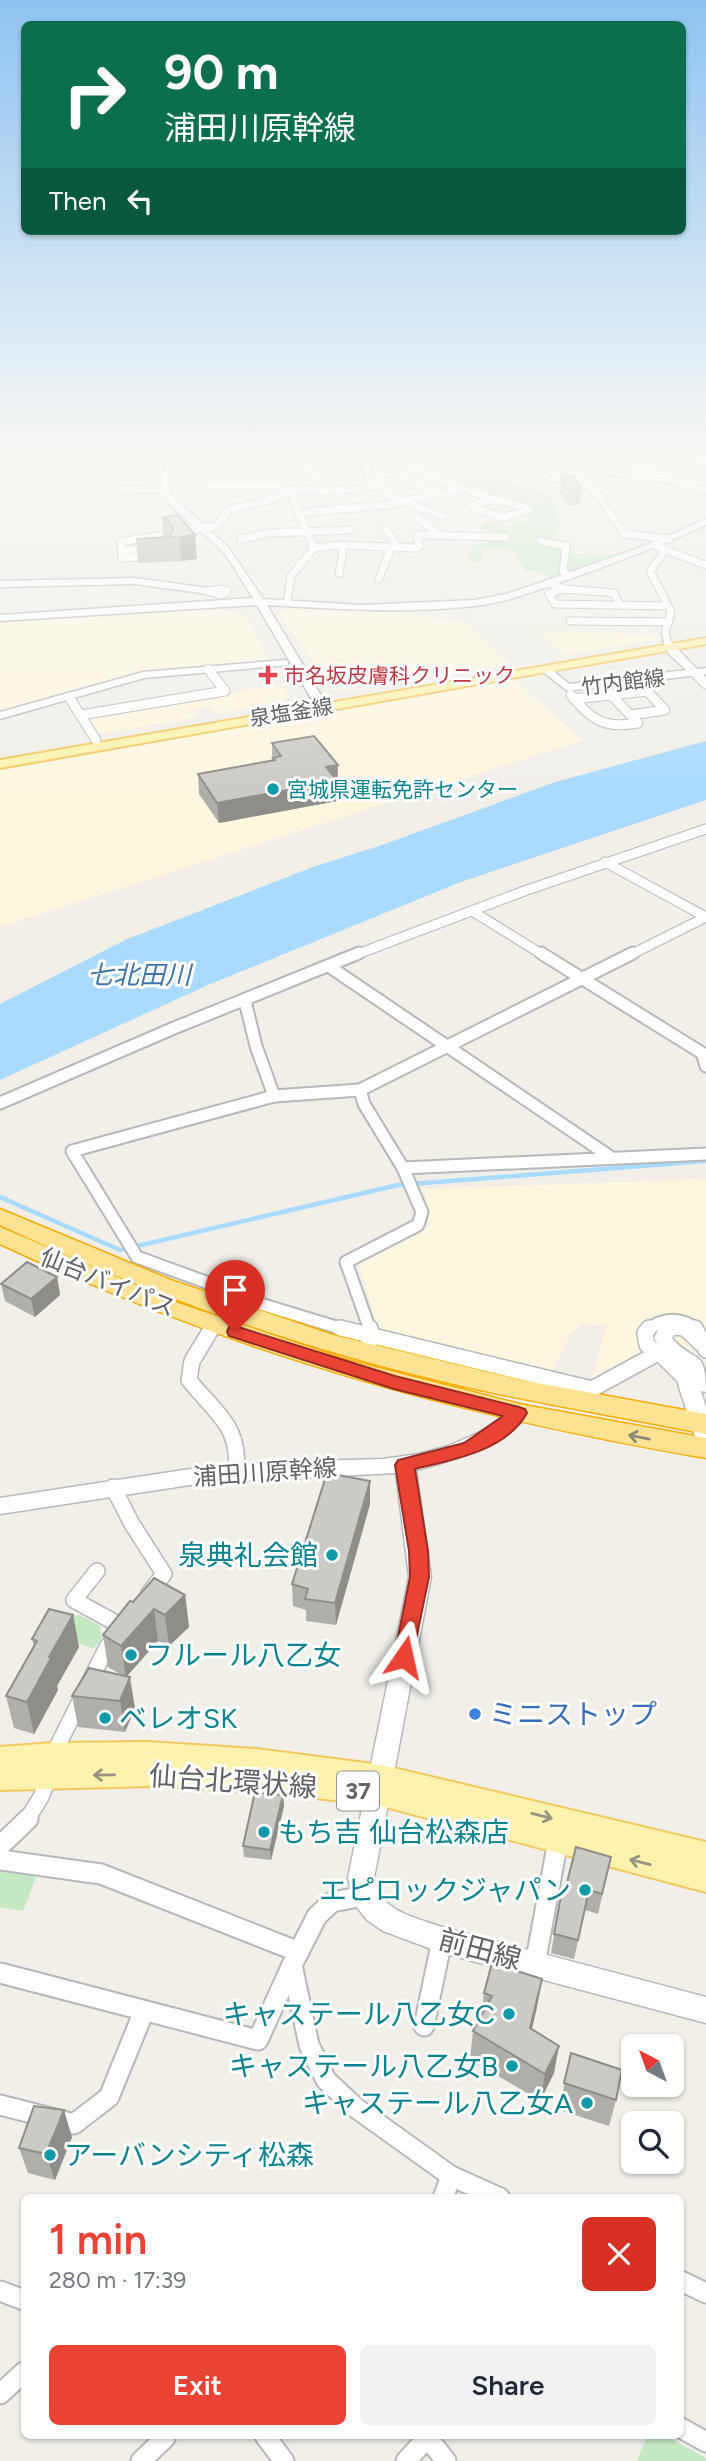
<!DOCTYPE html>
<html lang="en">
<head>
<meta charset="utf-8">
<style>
	:root { --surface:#fff; --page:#f2f2f3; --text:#1f2937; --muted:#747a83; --accent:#ea4335 }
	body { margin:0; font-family:Figtree,"Noto Sans JP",sans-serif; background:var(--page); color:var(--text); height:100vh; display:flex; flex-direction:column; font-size:26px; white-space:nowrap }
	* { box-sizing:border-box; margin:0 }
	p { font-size:23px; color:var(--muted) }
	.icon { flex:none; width:38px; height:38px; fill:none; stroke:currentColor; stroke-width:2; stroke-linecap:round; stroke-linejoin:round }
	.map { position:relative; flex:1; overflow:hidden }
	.panel { position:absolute; left:21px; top:2194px; width:663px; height:245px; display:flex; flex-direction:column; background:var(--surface); border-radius:10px; box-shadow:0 2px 5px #0004 }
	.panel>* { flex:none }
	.top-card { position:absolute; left:21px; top:21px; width:665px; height:214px; border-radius:10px; box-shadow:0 2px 5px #0004; background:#0b6e4f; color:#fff; overflow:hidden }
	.needle { width:46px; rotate:319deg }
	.buttons { position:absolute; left:621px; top:2034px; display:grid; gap:14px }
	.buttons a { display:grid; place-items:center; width:63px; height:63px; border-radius:10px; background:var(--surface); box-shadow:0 2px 5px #0004; font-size:35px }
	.pin { position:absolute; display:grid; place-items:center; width:60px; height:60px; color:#fff; margin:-72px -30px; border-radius:50% 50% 50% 0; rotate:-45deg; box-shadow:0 0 7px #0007 }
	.pin .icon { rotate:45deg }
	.me { position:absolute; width:77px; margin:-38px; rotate:11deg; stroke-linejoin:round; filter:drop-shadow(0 0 5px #0008) }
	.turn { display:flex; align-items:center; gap:24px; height:147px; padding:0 28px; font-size:32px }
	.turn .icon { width:91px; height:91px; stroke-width:2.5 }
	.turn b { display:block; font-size:49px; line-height:60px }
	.then { display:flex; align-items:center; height:66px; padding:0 28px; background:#0003; gap:14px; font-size:26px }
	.round { display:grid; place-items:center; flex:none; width:74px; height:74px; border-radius:10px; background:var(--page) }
	.summary { display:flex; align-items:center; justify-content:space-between; height:119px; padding:0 28px }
	h1 { font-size:42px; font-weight:600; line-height:52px; color:var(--accent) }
	.action { display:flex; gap:14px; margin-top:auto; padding:14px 28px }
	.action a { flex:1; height:80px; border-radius:10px; background:var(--accent); color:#fff; font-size:28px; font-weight:600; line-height:80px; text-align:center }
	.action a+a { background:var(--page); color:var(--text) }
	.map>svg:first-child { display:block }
</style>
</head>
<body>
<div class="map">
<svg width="706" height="2461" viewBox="0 0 706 2461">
	<rect width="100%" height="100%" fill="#f1efe8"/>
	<g fill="#fef7e0">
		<path d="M 216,608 L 246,615 L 270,660 L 265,663 L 163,670 L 124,676 L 0,714 L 0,623 Z"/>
		<path d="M 295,608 L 386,611 L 465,622 L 511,664 L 348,691 L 333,689 L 279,614 Z"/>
		<path d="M 537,630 L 655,635 L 660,639 L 565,655 Z"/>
		<path d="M 515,680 L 583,740 L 0,927 L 0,768 L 290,718 L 303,721 L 336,715 L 347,709 Z"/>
		<path d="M 282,684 L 289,696 L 280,703 L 215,714 L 210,707 L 194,709 L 199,717 L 98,734 L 87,717 Z"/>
		<path d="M 706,1179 L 706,1347 L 644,1352 L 591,1381 L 607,1325 L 582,1324 L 570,1335 L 552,1372 L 380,1337 L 358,1260 L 429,1226 L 424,1189 Z"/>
	</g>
	<g fill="#c5e8c5">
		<path d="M 406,448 C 448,448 495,440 528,471 L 510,474 L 514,479 L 510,483 C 529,485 546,491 559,506 L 554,507 L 562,525 L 551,541 L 575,546 L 573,554 L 618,555 L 553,579 L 534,570 L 525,571 L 512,549 L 479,550 L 484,561 L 472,562 L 467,551 L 474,550 L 472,545 L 486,543 L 484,538 L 509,538 L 511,536 L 476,527 L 491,522 L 507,528 L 534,519 L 535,507 L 478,494 L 443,477 L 465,469 Z"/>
		<path d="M 80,1615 L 100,1626 L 102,1638 L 93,1649 L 59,1635 L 73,1616 Z"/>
		<path d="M 0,1870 L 38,1872 L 23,1911 L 0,1907 Z"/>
		<path d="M 647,2436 L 666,2436 L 706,2458 L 706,2461 L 637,2461 Z"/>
	</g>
	<path fill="#aadaff" d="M 706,741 L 706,800 L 461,882 L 208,985 L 0,1080 L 0,1004 L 125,940 L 313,867 L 385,844 L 555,782 Z"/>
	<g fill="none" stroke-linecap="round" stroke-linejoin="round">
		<path stroke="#aadaff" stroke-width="4.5" d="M 0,1197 L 120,1250 L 398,1185 L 706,1161"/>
		<defs>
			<g id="street-far4">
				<path d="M 384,448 L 440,481 L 494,499"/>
				<path d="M 524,448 L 580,465 L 632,476 L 667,479 L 706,491"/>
				<path d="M 584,448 L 623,461"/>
				<path d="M 286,449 L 332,448"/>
				<path d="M 364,460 L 369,477"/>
				<path d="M 549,481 L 574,474"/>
				<path d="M 98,488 L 165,490"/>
				<path d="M 202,489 L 211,486 L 275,485 L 293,490 L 337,491 L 309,471 L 267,452 L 203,453"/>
				<path d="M 337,491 L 378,486"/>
				<path d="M 438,494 L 395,472 L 369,477 L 392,497 L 442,516"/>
				<path d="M 494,499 L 530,509 L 502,518 L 471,506 Z"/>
				<path d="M 298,513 L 387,505 L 463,489"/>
				<path d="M 417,517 L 440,536"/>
				<path d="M 385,528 L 399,548"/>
				<path d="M 241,539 L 270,533 L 351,530"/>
				<path d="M 669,539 L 625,534 L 598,495 L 574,474 L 624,461 L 644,466 L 688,457"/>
				<path d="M 540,541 L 566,546 L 563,571 L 569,576"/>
				<path d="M 656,545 L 666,550 L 650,571 L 671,612 L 665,633 L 668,642"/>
				<path d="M 314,548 L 338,545 L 416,548 L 420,546 L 416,536 L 419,535 L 506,537"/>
				<path d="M 666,550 L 706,565"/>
				<path d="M 122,551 L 153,547"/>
				<path d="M 154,556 L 122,558 L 121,542 L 216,526 L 230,509 L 270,500 L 293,490"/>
				<path d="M 339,573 L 344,545"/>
				<path d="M 379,579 L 391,547"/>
				<path d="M 549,583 L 564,589 L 549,594 L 555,604 L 668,606"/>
				<path d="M 220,589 L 228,591 L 220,595 L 208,591 Z"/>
				<path d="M 564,589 L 614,593 L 620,605"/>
				<path d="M 287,603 L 291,576 L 314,548 L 293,499 L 293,490"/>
				<path d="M 570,621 L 669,622"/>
			</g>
			<g id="street-far3">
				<path d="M 695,673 L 706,684"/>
				<path d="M 571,695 C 592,721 605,729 638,723 L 611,695"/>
				<path d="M 69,697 L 96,740"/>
				<path d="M 574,699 L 647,691 L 665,710 L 631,715"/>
				<path d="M 81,715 L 225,691 L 208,669"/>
				<path d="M 605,862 L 706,917"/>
				<path d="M 472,911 L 543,955"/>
				<path d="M 355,955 L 527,890 L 706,829"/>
				<path d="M 630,955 L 706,917"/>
			</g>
			<g id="street-far2">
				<path d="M 541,953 L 702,1053 L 706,1066"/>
				<path d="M 330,967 L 612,1158"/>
				<path d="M 245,1001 L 256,1046 L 274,1096"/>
				<path d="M 0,1103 L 174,1028 L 359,953"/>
				<path d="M 403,1168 L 706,1154"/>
				<path d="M 224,1293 L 346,1330"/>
				<path d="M 223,1297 L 225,1289 L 137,1257 L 72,1151 L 274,1096 L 360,1090"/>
				<path d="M 211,1330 L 214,1325"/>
				<path d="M 370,1330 L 346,1262 L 418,1225 L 422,1212 L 403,1168 L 364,1104 L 360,1090 L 633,953"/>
				<path d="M 648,1330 C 663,1317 682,1317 697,1330"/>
			</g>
			<g id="street-far1">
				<path d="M 212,1328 L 192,1361 L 189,1380 C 214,1412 241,1426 236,1471"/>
				<path d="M 340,1328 L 592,1389 L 658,1353 L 647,1345 L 645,1333 L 649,1328"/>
				<path d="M 695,1328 L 706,1350"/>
				<path d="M 365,1352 L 371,1338 L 370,1328"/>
				<path d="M 113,1487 L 132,1524 L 164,1574 L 149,1593"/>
				<path d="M 97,1571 L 74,1600 L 123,1627"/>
				<path d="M 53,1755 L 107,1647 L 115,1638"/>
				<path d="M 26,1821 L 41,1797 L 49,1776"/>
			</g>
			<g id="street">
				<path d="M 0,1846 L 28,1819"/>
				<path d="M 0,1860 L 101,1874 L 299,1952"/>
				<path d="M 364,1896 L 332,1902 L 317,1916 L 292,1965 L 309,2045 L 326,2080 L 356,2108 L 451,2176 L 500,2198"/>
				<path d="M 535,1964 L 558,1841"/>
				<path d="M 0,1973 L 258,2040 L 292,1965"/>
				<path d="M 424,2026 L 442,1940"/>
				<path d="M 0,2105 L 74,2124 L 109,2097 L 144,2011"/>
				<path d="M 443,2198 L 451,2176"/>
				<path d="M 681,2281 L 706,2293"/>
				<path d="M 0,2291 L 24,2300"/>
				<path d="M 0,2394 L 24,2372"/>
				<path d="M 681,2428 L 706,2442"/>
				<path d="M 265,2436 L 284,2461"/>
				<path d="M 426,2436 L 446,2461"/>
				<path d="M 141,2461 L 165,2438 L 163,2436"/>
				<path d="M 406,2461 L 427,2438"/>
			</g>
			<g id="secondary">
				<path d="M 181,448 L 190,448 L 171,470 L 169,483 L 173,497 L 229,548 L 263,599 L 362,605 L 475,600 L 506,594 L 545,581 L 647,545 L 706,519 L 706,525 C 662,545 618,562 572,578 C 540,589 509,602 475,606 C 406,614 336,609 267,605 L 328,707 L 322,710 L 316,707 L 257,605 L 0,621 L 0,615 L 253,598 C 243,583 234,566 223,552 C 194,518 128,496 181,448 Z"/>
				<path d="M 667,448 C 680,448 692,454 706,456 L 706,462 L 683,458 Z"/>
				<path d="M 135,578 L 208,588 L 213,591 L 208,594 L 135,584 L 0,587 L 0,581 Z"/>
				<path d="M 668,639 L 697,669 L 706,668 L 706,674 L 567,691 L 541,670 L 550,668 L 569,684 L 686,670 L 668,653 L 663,642 Z"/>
				<path d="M 284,660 L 288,661 L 288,665 L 144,678 L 0,719 L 0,712 L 143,672 Z"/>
				<path d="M 673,1322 L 694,1326 L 706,1335 L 704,1352 L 697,1350 L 681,1335 L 674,1335 L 672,1338 C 695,1365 706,1346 706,1392 L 701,1391 L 706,1408 L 706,1448 L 699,1445 L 696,1440 L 677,1381 L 649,1353 L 651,1348 L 659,1346 L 654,1338 L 660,1325 Z"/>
				<path d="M 519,1407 L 526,1409 L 529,1414 L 526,1419 C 492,1444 458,1461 416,1470 L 431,1577 L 374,1878 C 379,1911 414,1917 442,1927 L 706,1997 L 706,2023 L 442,1953 L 383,1931 L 367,1920 L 355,1905 L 348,1878 L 409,1577 L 396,1473 L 203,1483 L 0,1514 L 0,1498 L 203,1467 L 271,1462 L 383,1459 L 419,1454 L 448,1446 L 480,1432 Z"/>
			</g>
			<g id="primary">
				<path d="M 706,638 L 706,644 L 0,768 L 0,760 Z"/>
				<path d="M 148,1742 L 257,1749 L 381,1765 L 706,1842 L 706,1892 L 378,1805 L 263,1792 L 152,1786 L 0,1790 L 0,1747 L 53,1743 Z"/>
			</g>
			<g id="highway">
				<path d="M 0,1209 L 171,1280 L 333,1335 L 521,1380 L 706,1414 L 706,1434 C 619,1416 532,1403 445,1382 C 292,1346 143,1292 0,1225 Z"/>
				<path d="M 0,1227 L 178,1303 L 347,1360 L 524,1405 L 706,1438 L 706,1458 C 454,1415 232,1352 0,1244 Z"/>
			</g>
		</defs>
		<use href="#street-far4" stroke="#b5b8bc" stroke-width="9"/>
		<use href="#street-far3" stroke="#b5b8bc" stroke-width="11"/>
		<use href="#street-far2" stroke="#b5b8bc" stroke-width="15"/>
		<use href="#street-far1" stroke="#b5b8bc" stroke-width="18"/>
		<use href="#street" stroke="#b5b8bc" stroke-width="23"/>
		<use href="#secondary" stroke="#b6babf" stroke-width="3"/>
		<use href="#primary" stroke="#f2c960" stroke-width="4"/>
		<use href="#highway" stroke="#f9ab00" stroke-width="3"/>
		<use href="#street-far4" stroke="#fff" stroke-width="7"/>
		<use href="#street-far3" stroke="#fff" stroke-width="9"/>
		<use href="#street-far2" stroke="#fff" stroke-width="11"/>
		<use href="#street-far1" stroke="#fff" stroke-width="15"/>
		<use href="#street" stroke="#fff" stroke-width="19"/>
		<use href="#secondary" fill="#fff" fill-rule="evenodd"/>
		<use href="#primary" fill="#fff2af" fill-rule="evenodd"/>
		<use href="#highway" fill="#fde293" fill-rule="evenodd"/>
	</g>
	<g fill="#afaea9">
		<path d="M 561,476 L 581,489 L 580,505 L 568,505 L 560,492 Z"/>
		<path d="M 178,515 L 197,559 L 181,561 L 138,563 L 136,539 L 163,537 L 162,518 Z"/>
		<path d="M 272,743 L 338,785 L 337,801 L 219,823 L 199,794 L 198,774 L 272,761 Z"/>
		<path d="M 57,1277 L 60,1295 L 35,1317 L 5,1301 L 1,1284 Z"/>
		<path d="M 370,1481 L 370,1504 L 336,1625 L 306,1621 L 306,1610 L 293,1606 L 292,1584 Z"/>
		<path d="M 185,1595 L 189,1627 L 169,1646 L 158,1641 L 127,1676 L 135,1708 L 125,1732 L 78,1727 L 72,1696 L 122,1675 L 108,1667 L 103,1635 L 133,1602 Z"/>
		<path d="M 73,1615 L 79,1647 L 57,1686 L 58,1690 L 34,1734 L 14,1728 L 6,1696 L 34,1647 L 32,1639 Z"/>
		<path d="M 283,1795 L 284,1806 L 271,1860 L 244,1857 L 243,1846 Z"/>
		<path d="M 611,1857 L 598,1914 L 585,1910 L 574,1959 L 551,1953 L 562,1890 L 565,1890 Z"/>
		<path d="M 484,1993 L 537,2007 L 532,2029 L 554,2073 L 540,2101 L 470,2059 L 473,2031 L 481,2017 Z"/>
		<path d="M 571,2053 L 616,2100 L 609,2126 L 559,2110 Z"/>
		<path d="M 72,2137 L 55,2180 L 28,2173 L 19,2148 Z"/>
	</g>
	<g fill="#8f8d8a">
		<path d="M 195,535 L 197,559 L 181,561 L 180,537 Z"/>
		<path d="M 338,765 L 337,801 L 219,823 L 217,803 L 326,767 Z"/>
		<path d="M 57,1277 L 60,1295 L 35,1317 L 31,1299 Z"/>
		<path d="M 370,1481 L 370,1504 L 336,1625 L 335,1603 Z"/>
		<path d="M 185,1595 L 189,1627 L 169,1646 L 165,1615 Z"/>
		<path d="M 154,1609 L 158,1641 L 126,1677 L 121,1646 Z"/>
		<path d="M 73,1615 L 79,1647 L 57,1686 L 58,1690 L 34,1734 L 27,1702 L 49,1657 Z"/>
		<path d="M 130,1677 L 135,1708 L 125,1732 L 120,1701 Z"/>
		<path d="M 283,1795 L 284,1806 L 271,1860 L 270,1850 Z"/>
		<path d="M 542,1979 L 537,2007 L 525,2056 L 530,2028 Z"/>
		<path d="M 559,2046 L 554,2073 L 540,2101 L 545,2074 Z"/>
		<path d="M 64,2110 L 72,2137 L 55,2180 L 46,2154 Z"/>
	</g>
	<g fill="#cccac5" stroke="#8f8d8a" stroke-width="2">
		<path d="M 561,476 L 574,476 L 581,489 L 569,490 Z"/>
		<path d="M 178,515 L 195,535 L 180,537 L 136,539 L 170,537 L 173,529 L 169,520 L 162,518 Z"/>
		<path d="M 314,736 L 338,765 L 326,767 L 337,781 L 217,803 L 198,774 L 275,760 L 273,758 L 281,756 L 272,743 Z"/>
		<path d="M 27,1262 L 57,1277 L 31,1299 L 1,1284 Z"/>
		<path d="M 327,1473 L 370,1481 L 335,1603 L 305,1599 L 308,1589 L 292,1584 Z"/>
		<path d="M 154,1578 L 185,1595 L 165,1615 L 154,1609 L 121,1646 L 103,1635 L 130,1601 L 133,1602 Z"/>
		<path d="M 49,1609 L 73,1615 L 49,1657 L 51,1658 L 27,1702 L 6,1696 L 37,1641 L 32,1639 Z"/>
		<path d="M 89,1668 L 130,1677 L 120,1701 L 72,1696 Z"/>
		<path d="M 255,1792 L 283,1795 L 270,1850 L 243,1846 Z"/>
		<path d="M 576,1847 L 611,1857 L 602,1894 L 589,1890 L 578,1940 L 554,1934 L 562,1890 L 565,1890 Z"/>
		<path d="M 492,1963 L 542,1979 L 530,2028 L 559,2046 L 545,2074 L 473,2031 L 492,1996 L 484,1993 Z"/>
		<path d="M 571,2053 L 622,2070 L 616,2100 L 564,2083 Z"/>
		<path d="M 34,2106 L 64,2110 L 46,2154 L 19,2148 Z"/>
	</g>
	<defs><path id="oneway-shaft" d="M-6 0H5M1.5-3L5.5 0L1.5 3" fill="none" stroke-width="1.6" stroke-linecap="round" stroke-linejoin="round" transform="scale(1.75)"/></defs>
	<use stroke="#8e8975" href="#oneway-shaft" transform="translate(639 1437) rotate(-169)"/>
	<g stroke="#979581">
		<use href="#oneway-shaft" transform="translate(104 1775) rotate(179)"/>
		<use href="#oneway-shaft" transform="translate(542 1816) rotate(14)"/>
		<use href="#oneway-shaft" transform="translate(640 1862) rotate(-166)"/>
	</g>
	<linearGradient id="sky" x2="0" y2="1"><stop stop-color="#8fc3f1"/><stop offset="0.57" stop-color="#f9f8f5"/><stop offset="1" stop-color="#f9f8f5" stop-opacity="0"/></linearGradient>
	<rect width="706" height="792" fill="url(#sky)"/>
	<path fill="#ea4335" stroke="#982c22" stroke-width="2" d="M 235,1326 L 395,1376 L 519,1407 L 525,1409 L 527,1413 C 506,1451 452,1460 415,1469 L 428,1551 L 429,1577 L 411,1664 L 404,1666 L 397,1664 L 394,1657 L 410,1577 L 409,1551 L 395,1465 L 398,1460 L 464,1443 L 503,1416 L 394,1389 L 229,1336 L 227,1332 L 229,1327 Z"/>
	<path fill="#e0444e" stroke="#fff" stroke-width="2.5" d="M264.5 664.5h7v7h7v7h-7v7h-7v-7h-7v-7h7z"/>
	<g fill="#0f9aa8" stroke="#fff" stroke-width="2.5">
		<circle cx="273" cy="789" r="7"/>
		<circle cx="332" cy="1555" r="7"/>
		<circle cx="131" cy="1655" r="7"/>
		<circle cx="105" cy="1718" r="7"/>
		<circle cx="264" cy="1832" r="7"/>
		<circle cx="585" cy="1890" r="7"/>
		<circle cx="509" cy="2014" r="7"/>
		<circle cx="512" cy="2066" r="7"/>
		<circle cx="587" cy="2103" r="7"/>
		<circle cx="50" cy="2155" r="7"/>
	</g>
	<circle fill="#3f7fe0" stroke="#fff" stroke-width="2.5" cx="475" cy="1714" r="7"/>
	<g text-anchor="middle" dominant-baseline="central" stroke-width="6" stroke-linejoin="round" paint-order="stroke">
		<g font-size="21" fill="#be3a42" stroke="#fff" text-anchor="start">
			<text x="284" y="675">市名坂皮膚科クリニック</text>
		</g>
		<g font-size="21" fill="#5f6368" stroke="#fff">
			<text transform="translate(623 682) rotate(-7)">竹内館線</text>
			<text transform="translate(291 712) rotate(-9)">泉塩釜線</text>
		</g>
		<g font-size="21" fill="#0d838f" stroke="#fff" text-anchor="start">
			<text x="287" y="789">宮城県運転免許センター</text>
		</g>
		<rect fill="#fff" stroke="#8f9295" stroke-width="2" x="337" y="1771.5" width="42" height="39" rx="5"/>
		<g font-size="23" font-weight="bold" fill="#5f6368">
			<text x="358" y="1791">37</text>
		</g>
		<g font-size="24" fill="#5f6368" stroke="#fff">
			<text transform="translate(108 1282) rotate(22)">仙台バイパス</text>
			<text transform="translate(265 1472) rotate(-4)">浦田川原幹線</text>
		</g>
		<g font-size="26" font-style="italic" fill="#4174aa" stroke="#fff">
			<text x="139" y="975">七北田川</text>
		</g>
		<g font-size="28" fill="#0d838f" stroke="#fff" text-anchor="end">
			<text x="318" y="1555">泉典礼会館</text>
			<text x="145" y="1655" text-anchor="start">フルール八乙女</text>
			<text x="119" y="1718" text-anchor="start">ベレオSK</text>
			<text x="278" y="1832" text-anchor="start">もち吉 仙台松森店</text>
			<text x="571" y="1890">エピロックジャパン</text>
			<text x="495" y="2014">キャステール八乙女C</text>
			<text x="498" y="2066">キャステール八乙女B</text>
			<text x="573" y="2103">キャステール八乙女A</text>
			<text x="64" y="2155" text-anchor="start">アーバンシティ松森</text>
		</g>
		<g font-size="28" fill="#366cbe" stroke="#fff" text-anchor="start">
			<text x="489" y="1714">ミニストップ</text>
		</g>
		<g font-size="28" fill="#5f6368" stroke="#fff">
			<text transform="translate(233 1781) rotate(4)">仙台北環状線</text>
			<text transform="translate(480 1949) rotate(15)">前田線</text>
		</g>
	</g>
</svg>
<div class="buttons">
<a><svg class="needle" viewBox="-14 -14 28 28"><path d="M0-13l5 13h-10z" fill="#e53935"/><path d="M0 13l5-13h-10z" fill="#747a83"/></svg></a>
<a><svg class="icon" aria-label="search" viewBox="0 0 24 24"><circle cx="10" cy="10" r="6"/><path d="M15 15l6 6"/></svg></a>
</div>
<div class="pin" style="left:235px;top:1332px;background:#d93025"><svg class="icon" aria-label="arrive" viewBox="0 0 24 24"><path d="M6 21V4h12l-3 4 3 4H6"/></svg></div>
<svg class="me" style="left:404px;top:1657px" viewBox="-20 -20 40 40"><path d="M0-17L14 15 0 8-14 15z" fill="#ea4335" stroke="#fff" stroke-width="4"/></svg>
<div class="top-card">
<div class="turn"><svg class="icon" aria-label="right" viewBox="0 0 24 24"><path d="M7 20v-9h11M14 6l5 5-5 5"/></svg><div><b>90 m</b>浦田川原幹線</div></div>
<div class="then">Then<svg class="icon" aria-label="left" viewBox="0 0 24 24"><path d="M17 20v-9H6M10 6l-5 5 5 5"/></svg></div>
</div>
<section class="panel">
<div class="summary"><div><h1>1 min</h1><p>280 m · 17:39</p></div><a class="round" style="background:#d93025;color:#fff"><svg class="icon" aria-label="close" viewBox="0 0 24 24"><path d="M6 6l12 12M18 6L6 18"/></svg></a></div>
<div class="action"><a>Exit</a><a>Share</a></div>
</section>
</div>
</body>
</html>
